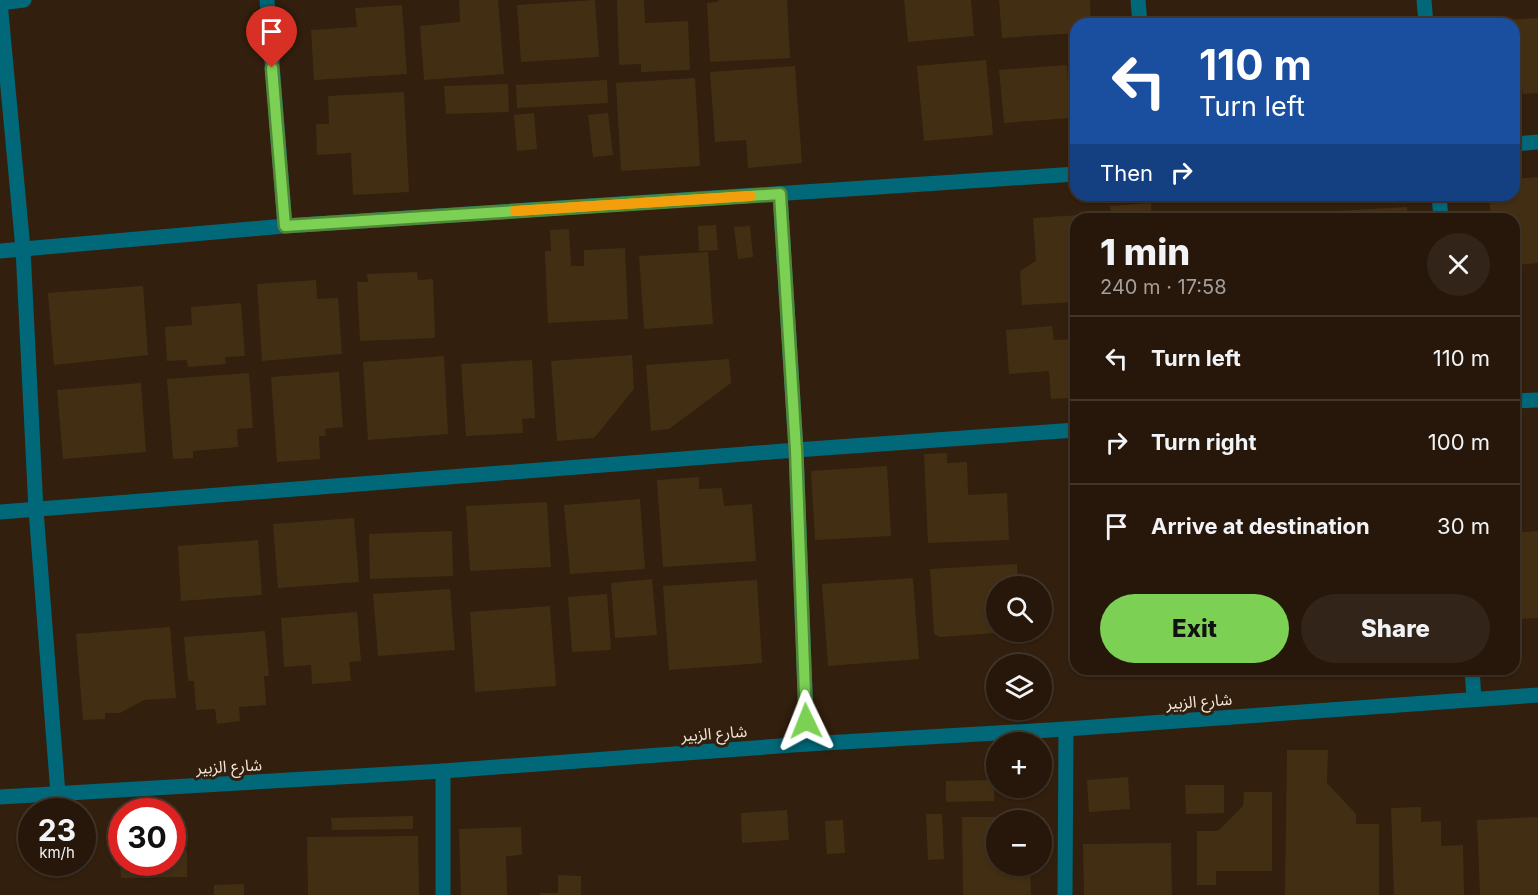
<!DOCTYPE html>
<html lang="en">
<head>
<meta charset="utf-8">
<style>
	:root { --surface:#26170a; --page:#322418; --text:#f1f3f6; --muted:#a49f9c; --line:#42362b; --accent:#7cd155 }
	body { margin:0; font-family:Inter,"Noto Sans Arabic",sans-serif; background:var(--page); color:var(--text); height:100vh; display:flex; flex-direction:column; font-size:22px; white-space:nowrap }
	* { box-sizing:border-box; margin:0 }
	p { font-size:20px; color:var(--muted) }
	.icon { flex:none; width:33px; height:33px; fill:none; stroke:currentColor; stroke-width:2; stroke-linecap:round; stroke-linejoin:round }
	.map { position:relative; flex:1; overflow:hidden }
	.side { position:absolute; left:1070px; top:213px; width:450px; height:462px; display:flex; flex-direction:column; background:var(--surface); border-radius:18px; box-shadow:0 2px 4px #0004,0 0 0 2px var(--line) }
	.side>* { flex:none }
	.banner { position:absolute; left:1070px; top:18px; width:450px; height:183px; border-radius:18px; box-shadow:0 2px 4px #0004,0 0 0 2px var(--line); background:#1a4fa0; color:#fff; overflow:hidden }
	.tools { position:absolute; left:986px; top:576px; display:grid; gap:12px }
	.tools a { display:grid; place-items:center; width:66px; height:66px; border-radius:50%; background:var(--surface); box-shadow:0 2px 4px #0004,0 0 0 2px var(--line); font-size:30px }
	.speed { position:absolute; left:18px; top:798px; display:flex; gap:12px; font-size:30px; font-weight:700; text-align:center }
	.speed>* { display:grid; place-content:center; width:78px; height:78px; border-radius:50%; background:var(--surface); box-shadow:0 2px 4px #0004,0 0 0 2px var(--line); line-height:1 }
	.speed small { font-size:15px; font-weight:400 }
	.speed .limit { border:9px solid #d22; background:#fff; color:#111 }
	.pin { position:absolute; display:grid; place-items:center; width:51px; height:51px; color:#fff; margin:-62px -26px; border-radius:50% 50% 50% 0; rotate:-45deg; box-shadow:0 0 6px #0007 }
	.pin .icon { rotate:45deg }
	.me { position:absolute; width:66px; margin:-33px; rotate:358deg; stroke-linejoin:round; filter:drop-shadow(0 0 4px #0008) }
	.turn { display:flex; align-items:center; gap:21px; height:126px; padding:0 30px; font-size:27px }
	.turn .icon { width:78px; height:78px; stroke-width:2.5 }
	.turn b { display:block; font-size:42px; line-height:51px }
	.then { display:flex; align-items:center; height:57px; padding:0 30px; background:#0003; gap:12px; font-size:22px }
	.round { display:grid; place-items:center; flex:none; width:63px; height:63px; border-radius:32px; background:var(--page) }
	.headline { display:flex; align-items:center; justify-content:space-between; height:102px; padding:0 30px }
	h1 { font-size:36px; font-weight:800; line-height:45px }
	.cta { display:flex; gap:12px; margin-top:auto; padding:12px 30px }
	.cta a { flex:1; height:69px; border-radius:36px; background:var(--accent); color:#111; font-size:24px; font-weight:800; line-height:69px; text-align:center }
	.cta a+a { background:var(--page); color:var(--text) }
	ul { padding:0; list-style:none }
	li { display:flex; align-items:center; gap:18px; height:84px; padding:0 30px; border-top:2px solid var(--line) }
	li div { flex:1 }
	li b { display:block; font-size:22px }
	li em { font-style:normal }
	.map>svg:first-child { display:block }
</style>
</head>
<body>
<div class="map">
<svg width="1538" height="895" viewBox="0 0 1538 895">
	<rect width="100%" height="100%" fill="#321f0d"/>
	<g fill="#422f13">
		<path d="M 459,0 L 498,0 L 504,74 L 424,80 L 420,26 L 460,22 Z"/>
		<path d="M 595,0 L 599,57 L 521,62 L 517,5 Z"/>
		<path d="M 617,0 L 644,0 L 645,23 L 688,21 L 690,70 L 641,72 L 641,64 L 619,65 Z"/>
		<path d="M 718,0 L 787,0 L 790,58 L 710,62 L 707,3 L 718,2 Z"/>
		<path d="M 904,0 L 971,0 L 974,36 L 908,42 Z"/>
		<path d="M 999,0 L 1090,0 L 1091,24 L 1076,24 L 1076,33 L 1002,38 Z"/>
		<path d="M 402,5 L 407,74 L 314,80 L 311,30 L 357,27 L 355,8 Z"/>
		<path d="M 1538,18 L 1538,93 L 1523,94 L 1521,81 L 1514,81 L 1514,24 L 1473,24 L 1473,22 Z"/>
		<path d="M 986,60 L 993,135 L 924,141 L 917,66 Z"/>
		<path d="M 1067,65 L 1070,118 L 1004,123 L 999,70 Z"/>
		<path d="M 795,66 L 802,163 L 748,168 L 746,140 L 715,142 L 710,72 Z"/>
		<path d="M 695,78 L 700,166 L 621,171 L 616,83 Z"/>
		<path d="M 607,80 L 608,103 L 517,108 L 516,85 Z"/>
		<path d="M 508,84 L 509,112 L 446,114 L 444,86 Z"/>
		<path d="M 404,92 L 409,192 L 353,195 L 351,153 L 317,155 L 316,124 L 329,124 L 328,96 Z"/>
		<path d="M 534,113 L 537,149 L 517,151 L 514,115 Z"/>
		<path d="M 608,113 L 613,155 L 593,157 L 588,115 Z"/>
		<path d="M 1538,177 L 1538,263 L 1514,265 L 1514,219 L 1491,219 L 1489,195 L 1514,195 L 1514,179 Z"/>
		<path d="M 1151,203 L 1152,219 L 1111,219 L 1110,206 Z"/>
		<path d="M 1407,207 L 1408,219 L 1318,219 L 1318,212 Z"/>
		<path d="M 1275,213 L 1276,219 L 1218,219 L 1218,217 Z"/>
		<path d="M 1095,214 L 1096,219 L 1076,219 L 1076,302 L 1022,305 L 1020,271 L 1036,261 L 1033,218 Z"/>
		<path d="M 716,225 L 718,250 L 699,251 L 698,226 Z"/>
		<path d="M 750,226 L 753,257 L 738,259 L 734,227 Z"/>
		<path d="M 569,229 L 571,266 L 584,266 L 584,250 L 625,248 L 628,319 L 548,323 L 545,251 L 551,251 L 550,230 Z"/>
		<path d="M 708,252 L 713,324 L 644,329 L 639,256 Z"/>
		<path d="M 417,272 L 418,280 L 433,279 L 435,338 L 360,341 L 357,282 L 368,282 L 367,274 Z"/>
		<path d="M 316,280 L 317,299 L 338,298 L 342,354 L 262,361 L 257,284 Z"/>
		<path d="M 143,286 L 148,355 L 54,365 L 48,293 Z"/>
		<path d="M 241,303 L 245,356 L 225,357 L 226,364 L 188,367 L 187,360 L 167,361 L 165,327 L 192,325 L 191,307 Z"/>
		<path d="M 1052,326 L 1054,340 L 1076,339 L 1076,413 L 1069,413 L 1069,398 L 1051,399 L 1049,371 L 1009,374 L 1006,330 Z"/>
		<path d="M 632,355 L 634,389 L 594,438 L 557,441 L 551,361 Z"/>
		<path d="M 444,356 L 448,434 L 368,440 L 363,362 Z"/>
		<path d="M 729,359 L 731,383 L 669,429 L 651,431 L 646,365 Z"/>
		<path d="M 532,360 L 535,418 L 522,419 L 523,433 L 466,436 L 461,364 Z"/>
		<path d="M 339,372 L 343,427 L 325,429 L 326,436 L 319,436 L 320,459 L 277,462 L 271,377 Z"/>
		<path d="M 249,373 L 253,428 L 237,429 L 238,447 L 193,451 L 193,458 L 173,459 L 167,379 Z"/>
		<path d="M 141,383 L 146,452 L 63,459 L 57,390 Z"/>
		<path d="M 947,453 L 947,463 L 967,462 L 968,495 L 1007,493 L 1009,540 L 928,543 L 924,454 Z"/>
		<path d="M 887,466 L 891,536 L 815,540 L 811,471 Z"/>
		<path d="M 699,477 L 699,489 L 722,488 L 724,506 L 752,504 L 756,561 L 663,567 L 657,480 Z"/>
		<path d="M 640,499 L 645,569 L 570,574 L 564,505 Z"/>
		<path d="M 547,502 L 551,567 L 470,571 L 466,506 Z"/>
		<path d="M 354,518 L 359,582 L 278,588 L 273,524 Z"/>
		<path d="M 452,531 L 453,576 L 370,579 L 369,534 Z"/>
		<path d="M 1538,531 L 1538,618 L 1517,619 L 1514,533 Z"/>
		<path d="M 258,540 L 262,595 L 181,601 L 178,546 Z"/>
		<path d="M 1017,564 L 1018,586 L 996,586 L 996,633 L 940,637 L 934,634 L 930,569 Z"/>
		<path d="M 913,578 L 919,659 L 828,666 L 822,584 Z"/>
		<path d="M 652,579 L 657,635 L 615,638 L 611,583 Z"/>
		<path d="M 757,580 L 762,663 L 669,670 L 663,586 Z"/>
		<path d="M 450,589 L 455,650 L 378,656 L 373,594 Z"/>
		<path d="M 607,594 L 611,650 L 572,652 L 568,597 Z"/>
		<path d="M 550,606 L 556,686 L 475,692 L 470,612 Z"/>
		<path d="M 357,612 L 361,661 L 349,662 L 351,681 L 312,684 L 311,665 L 284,667 L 281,618 Z"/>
		<path d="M 170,627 L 176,698 L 144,700 L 120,713 L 105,713 L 105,719 L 83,720 L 76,634 Z"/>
		<path d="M 265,631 L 269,676 L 264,676 L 266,705 L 239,707 L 240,721 L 217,724 L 215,709 L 196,710 L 194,681 L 188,681 L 184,637 Z"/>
		<path d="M 1287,750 L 1328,750 L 1327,783 L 1356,814 L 1356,824 L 1379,824 L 1379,895 L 1285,895 Z"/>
		<path d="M 1128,777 L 1130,809 L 1089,812 L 1087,780 Z"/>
		<path d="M 994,780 L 994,801 L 946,802 L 946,781 Z"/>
		<path d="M 1185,785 L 1224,785 L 1224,813 L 1186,814 Z"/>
		<path d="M 1244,792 L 1272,792 L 1272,871 L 1216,871 L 1216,885 L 1197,885 L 1197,831 L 1218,831 L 1243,806 Z"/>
		<path d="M 1421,807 L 1421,822 L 1441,821 L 1441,846 L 1463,845 L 1464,895 L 1394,895 L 1391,808 Z"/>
		<path d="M 787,810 L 789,840 L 742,843 L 741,813 Z"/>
		<path d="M 926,814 L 942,814 L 944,859 L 928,860 Z"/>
		<path d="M 413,816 L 413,829 L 332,830 L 331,818 Z"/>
		<path d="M 962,817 L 1030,817 L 1030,820 L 996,820 L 996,866 L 1030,866 L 1031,895 L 963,895 Z"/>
		<path d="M 1538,817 L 1538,895 L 1480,895 L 1477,820 Z"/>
		<path d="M 843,820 L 845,853 L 827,854 L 825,821 Z"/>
		<path d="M 521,827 L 522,855 L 506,856 L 507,895 L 461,895 L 459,829 Z"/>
		<path d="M 418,836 L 419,895 L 308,895 L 307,837 Z"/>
		<path d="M 1171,843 L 1172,895 L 1084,895 L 1083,844 Z"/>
		<path d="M 172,850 L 187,850 L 187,877 L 121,878 L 120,862 L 172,862 Z"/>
		<path d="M 558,875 L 581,876 L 581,895 L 540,895 L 540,893 L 558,893 Z"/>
		<path d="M 244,884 L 244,895 L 214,895 L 214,885 Z"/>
	</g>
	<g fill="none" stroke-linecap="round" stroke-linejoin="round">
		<g stroke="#006879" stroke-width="15">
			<path d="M 267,0 L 285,226"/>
			<path d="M 1138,0 L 1140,24"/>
			<path d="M 1424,0 L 1426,24"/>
			<path d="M 0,2 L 23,249 L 36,510 L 58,794"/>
			<path d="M 0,3 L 24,0"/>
			<path d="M 1514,144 L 1538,142"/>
			<path d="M 780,194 L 796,450 L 807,744"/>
			<path d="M 1439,195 L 1441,219"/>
			<path d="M 0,251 L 285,226 L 1076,174"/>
			<path d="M 1514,401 L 1538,400"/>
			<path d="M 0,512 L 796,450 L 1076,430"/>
			<path d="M 1472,669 L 1474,699"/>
			<path d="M 443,771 L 443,895"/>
			<path d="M 0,797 L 443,771 L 807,744 L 1066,729 L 1538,695"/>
			<path d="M 1065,895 L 1066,729"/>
		</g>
	</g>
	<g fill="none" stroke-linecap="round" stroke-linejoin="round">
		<defs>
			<path id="route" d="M 272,68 L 285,226 L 780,194 L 796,450 L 806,721"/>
		</defs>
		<use href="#route" stroke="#518837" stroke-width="15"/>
		<use href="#route" stroke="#7cd155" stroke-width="10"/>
		<path stroke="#f59e0b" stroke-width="10" d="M 515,211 L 751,196"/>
	</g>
	<g text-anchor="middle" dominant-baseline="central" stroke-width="6" stroke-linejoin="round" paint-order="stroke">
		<g font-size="16" fill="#f1e4d9" stroke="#321f0d">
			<text transform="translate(1199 701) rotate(-4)">شارع الزبير</text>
			<text transform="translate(714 733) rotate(-4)">شارع الزبير</text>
			<text transform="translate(229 766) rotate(-3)">شارع الزبير</text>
		</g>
	</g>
</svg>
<div class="tools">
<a><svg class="icon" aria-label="search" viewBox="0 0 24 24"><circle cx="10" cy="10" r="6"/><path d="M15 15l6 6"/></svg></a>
<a><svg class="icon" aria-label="layers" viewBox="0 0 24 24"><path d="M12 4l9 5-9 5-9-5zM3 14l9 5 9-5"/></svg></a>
<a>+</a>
<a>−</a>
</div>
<div class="speed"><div>23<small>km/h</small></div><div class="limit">30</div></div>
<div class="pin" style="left:272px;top:68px;background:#d93025"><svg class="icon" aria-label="arrive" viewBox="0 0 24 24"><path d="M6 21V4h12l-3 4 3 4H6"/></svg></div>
<svg class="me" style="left:806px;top:721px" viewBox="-20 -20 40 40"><path d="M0-17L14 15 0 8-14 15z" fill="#7cd155" stroke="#fff" stroke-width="4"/></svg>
<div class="banner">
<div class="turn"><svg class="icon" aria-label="left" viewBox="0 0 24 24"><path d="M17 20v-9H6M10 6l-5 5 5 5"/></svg><div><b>110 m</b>Turn left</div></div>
<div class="then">Then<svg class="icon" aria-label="right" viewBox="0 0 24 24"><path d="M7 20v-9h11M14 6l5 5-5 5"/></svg></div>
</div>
<section class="side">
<div class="headline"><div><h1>1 min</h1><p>240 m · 17:58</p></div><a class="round"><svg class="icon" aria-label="close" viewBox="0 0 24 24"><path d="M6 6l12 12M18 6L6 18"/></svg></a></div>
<ul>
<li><svg class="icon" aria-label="left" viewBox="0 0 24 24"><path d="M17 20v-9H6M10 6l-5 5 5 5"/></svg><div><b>Turn left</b></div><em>110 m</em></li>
<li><svg class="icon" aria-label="right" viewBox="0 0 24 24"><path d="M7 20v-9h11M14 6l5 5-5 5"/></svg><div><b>Turn right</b></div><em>100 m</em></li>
<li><svg class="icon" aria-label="arrive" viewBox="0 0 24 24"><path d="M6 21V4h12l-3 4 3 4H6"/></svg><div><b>Arrive at destination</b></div><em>30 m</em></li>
</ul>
<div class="cta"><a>Exit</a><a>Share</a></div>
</section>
</div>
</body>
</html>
